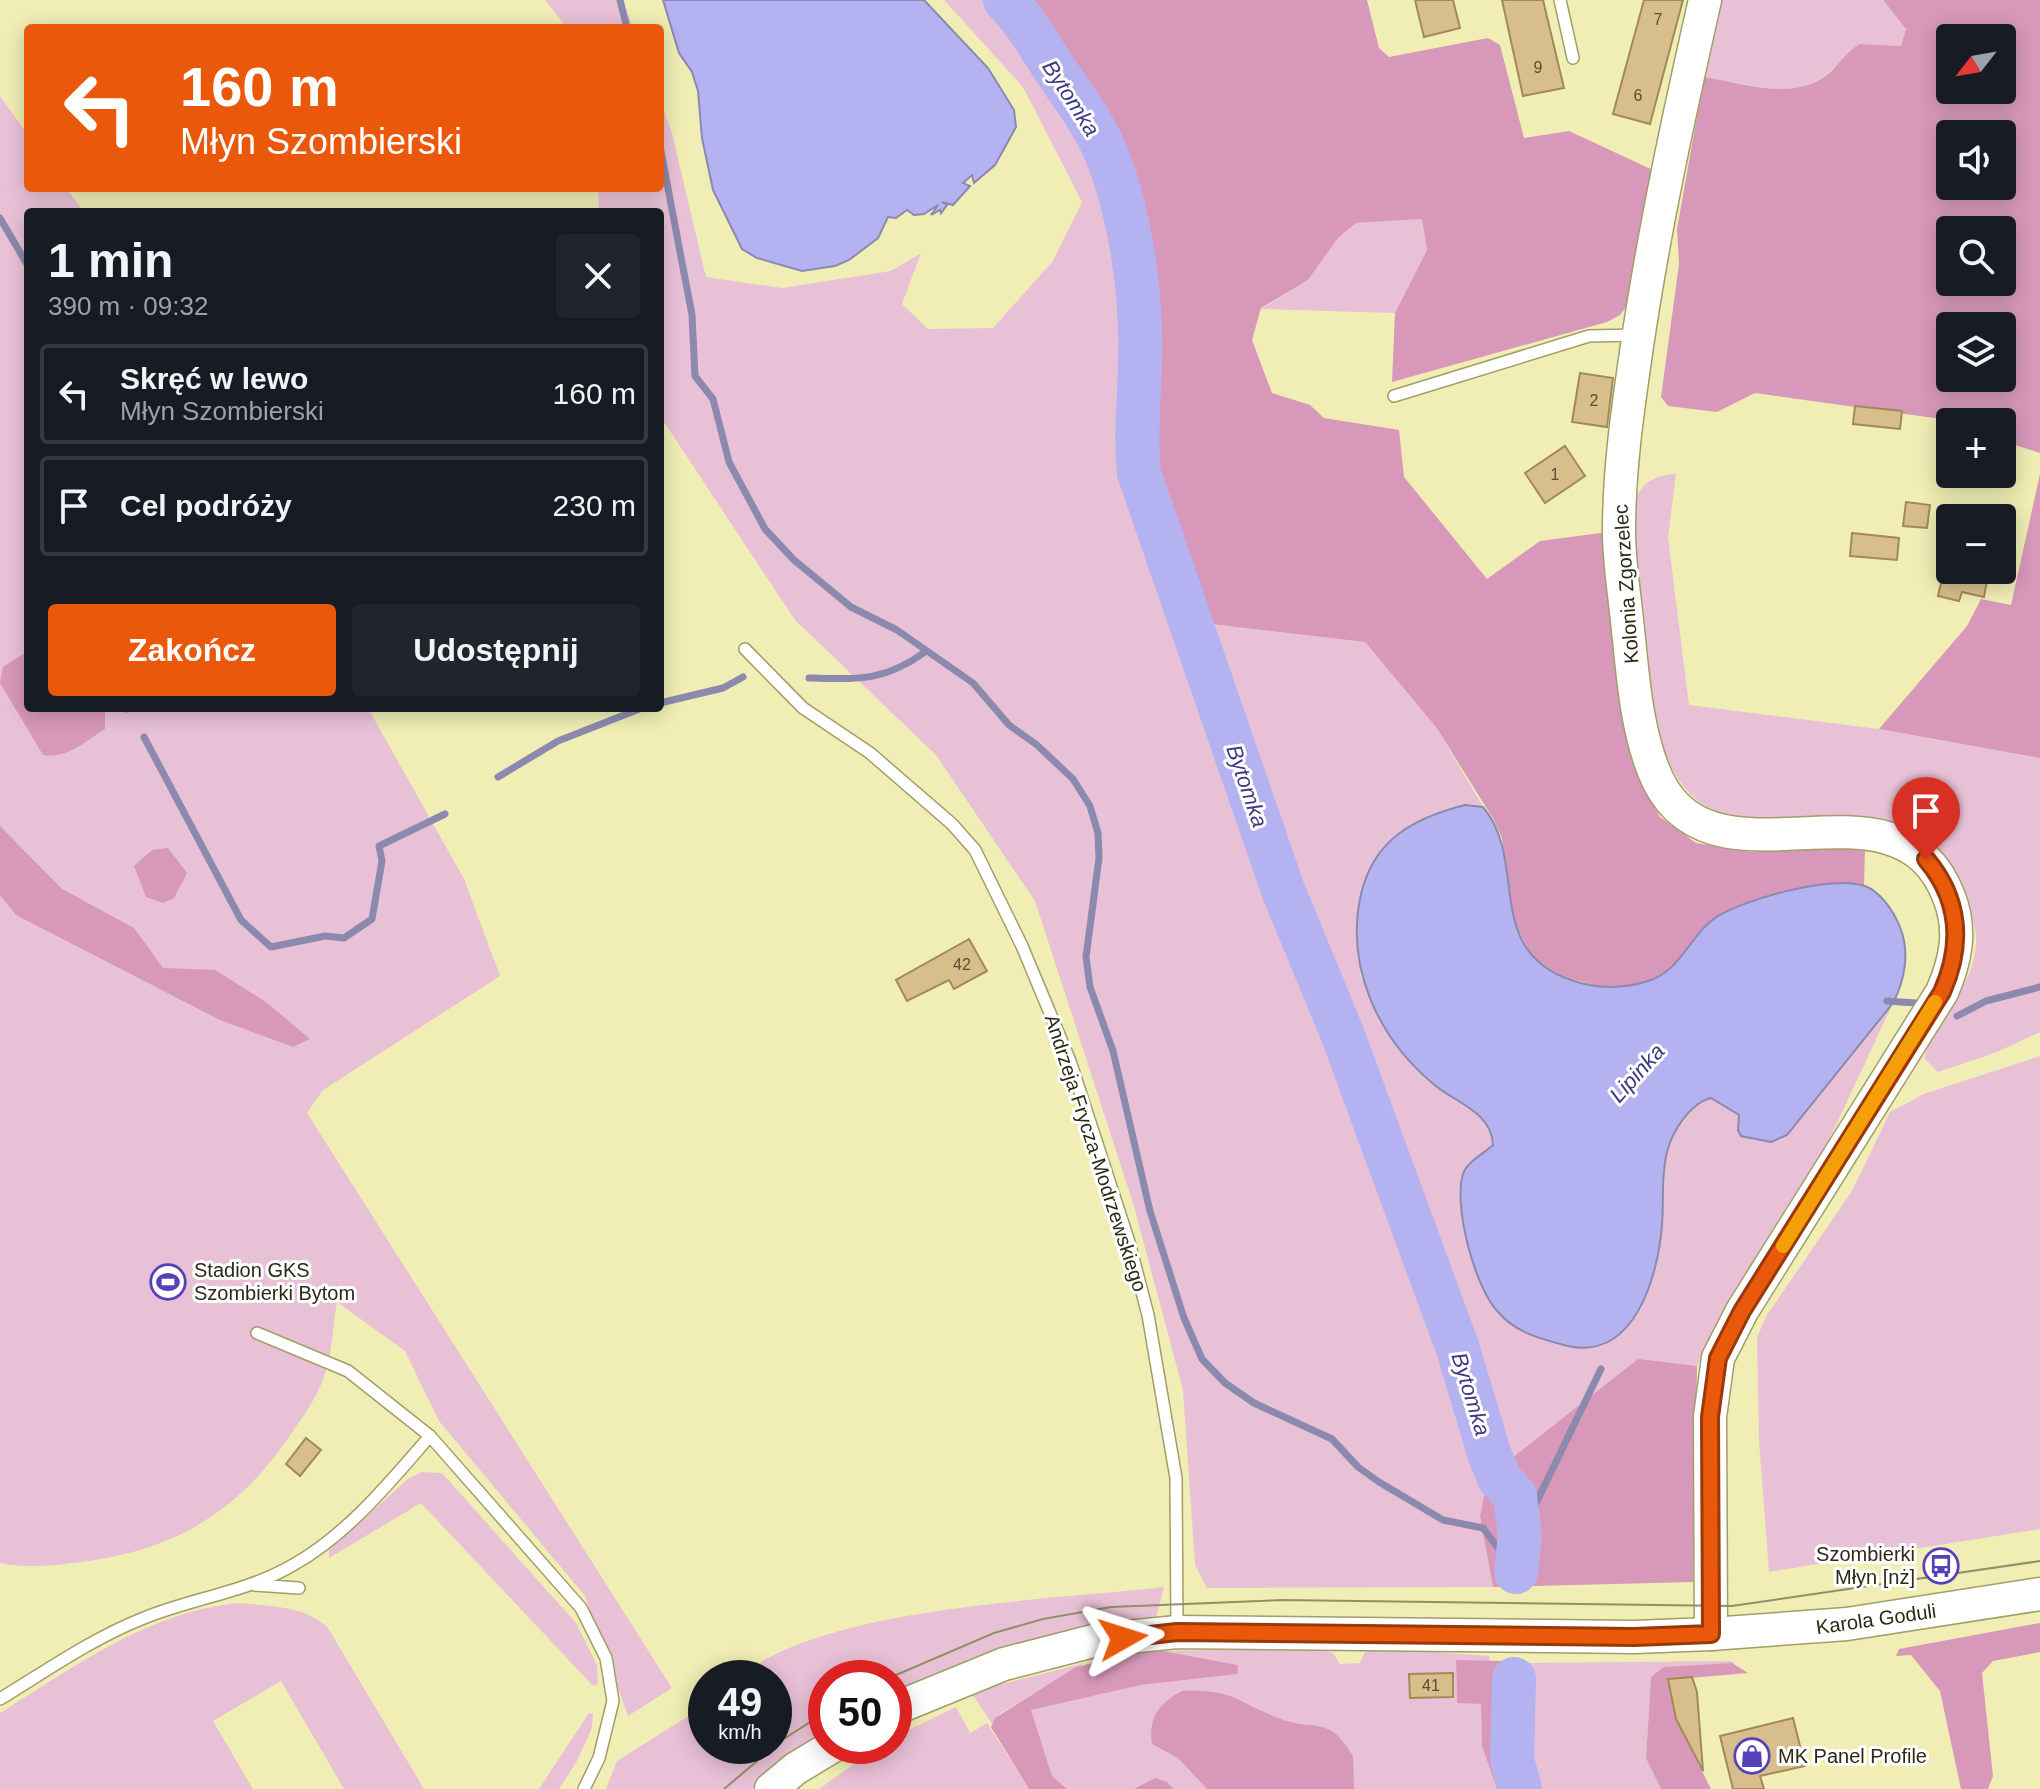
<!DOCTYPE html>
<html lang="pl">
<head>
<meta charset="utf-8">
<style>
	:root { --surface:#171b24; --page:#20242c; --text:#f1f3f6; --muted:#9ea1a6; --line:#363941; --accent:#ea580c }
	body { margin:0; font-family:Helvetica,sans-serif; background:var(--page); color:var(--text); height:100vh; display:flex; flex-direction:column; font-size:30px; white-space:nowrap }
	* { box-sizing:border-box; margin:0 }
	p { font-size:26px; color:var(--muted) }
	.icon { flex:none; width:44px; height:44px; fill:none; stroke:currentColor; stroke-width:2; stroke-linecap:round; stroke-linejoin:round }
	.map { position:relative; flex:1; overflow:hidden }
	.panel { position:absolute; left:24px; top:208px; width:640px; height:504px; display:flex; flex-direction:column; background:var(--surface); border-radius:8px; box-shadow:0 4px 20px #0003 }
	.panel>* { flex:none }
	.banner { position:absolute; left:24px; top:24px; width:640px; height:168px; border-radius:8px; box-shadow:0 4px 20px #0003; background:#ea580c; color:#fff; overflow:hidden }
	.needle { width:52px; rotate:239deg }
	.controls { position:absolute; left:1936px; top:24px; display:grid; gap:16px }
	.controls a { display:grid; place-items:center; width:80px; height:80px; border-radius:8px; background:var(--surface); box-shadow:0 4px 20px #0003; font-size:40px }
	.speed { position:absolute; left:688px; top:1660px; display:flex; gap:16px; font-size:40px; font-weight:700; text-align:center }
	.speed>* { display:grid; place-content:center; width:104px; height:104px; border-radius:50%; background:var(--surface); box-shadow:0 4px 20px #0003; line-height:1 }
	.speed small { font-size:20px; font-weight:400 }
	.speed .limit { border:12px solid #d22; background:#fff; color:#111 }
	.pin { position:absolute; display:grid; place-items:center; width:68px; height:68px; color:#fff; margin:-82px -34px; border-radius:50% 50% 50% 0; rotate:-45deg; box-shadow:0 0 8px #0007 }
	.pin .icon { rotate:45deg }
	.me { position:absolute; width:88px; margin:-44px; rotate:84deg; stroke-linejoin:round; filter:drop-shadow(0 0 6px #0008) }
	.turn { display:flex; align-items:center; gap:28px; height:168px; padding:0 24px; font-size:36px }
	.turn .icon { width:104px; height:104px; stroke-width:2.5 }
	.turn b { display:block; font-size:56px; line-height:68px }
	.round { display:grid; place-items:center; flex:none; width:84px; height:84px; border-radius:8px; background:var(--page) }
	.headline { display:flex; align-items:center; justify-content:space-between; height:136px; padding:0 24px }
	h1 { font-size:48px; font-weight:800; line-height:60px }
	.cta { display:flex; gap:16px; margin-top:auto; padding:16px 24px }
	.cta a { flex:1; height:92px; border-radius:8px; background:var(--accent); color:#fff; font-size:32px; font-weight:800; line-height:92px; text-align:center }
	.cta a+a { background:var(--page); color:var(--text) }
	ul { padding:0; list-style:none }
	li { display:flex; align-items:center; gap:24px; height:100px; margin:0 16px 12px; padding:0 8px; border:4px solid var(--line); border-radius:8px }
	li div { flex:1 }
	li b { display:block; font-size:30px }
	li em { font-style:normal }
	.map>svg:first-child { display:block }
</style>
</head>
<body>
<div class="map">
<svg width="2040" height="1789" viewBox="0 0 2040 1789">
	<rect width="100%" height="100%" fill="#f0eeb4"/>
	<g fill="#e9c1d6">
		<path d="M 545,0 L 623,0 L 633,28 L 567,28 Z"/>
		<path d="M 944,0 L 1024,0 L 1031,6 L 1102,113 L 1129,174 L 1152,273 L 1157,326 L 1152,446 L 1166,501 L 1211,624 L 1365,642 L 1436,727 L 1483,807 L 1465,805 L 1360,974 C 1379,1017 1397,1058 1435,1087 C 1453,1100 1492,1113 1493,1140 C 1493,1147 1466,1181 1459,1191 L 1477,1276 L 1601,1347 L 1623,1332 L 1662,1227 L 1666,1154 L 1673,1135 L 1697,1104 L 1711,1098 L 1739,1115 L 1738,1130 L 1787,1135 L 1893,1003 L 1822,1155 L 1755,1259 L 1697,1366 L 1638,1360 L 1480,1517 L 1493,1587 L 1207,1588 L 1195,1565 L 1183,1390 L 1133,1203 L 1035,901 L 936,755 L 795,620 L 660,416 L 660,212 L 599,212 L 598,188 L 660,188 L 660,101 L 672,133 L 706,277 L 782,288 L 891,271 L 921,253 L 902,304 L 928,329 L 993,328 L 1053,261 L 1082,202 L 1023,87 Z"/>
		<path d="M 1722,0 L 1883,0 L 1906,29 L 1901,46 L 1860,44 C 1846,51 1839,65 1827,74 C 1794,102 1742,83 1704,77 Z"/>
		<path d="M 0,96 L 28,135 L 28,188 L 66,188 L 84,212 L 28,212 L 28,708 L 368,708 L 464,879 L 500,976 L 323,1090 L 307,1113 L 672,1688 L 628,1716 L 585,1596 L 439,1421 L 405,1351 L 337,1302 C 332,1328 333,1354 323,1379 C 316,1400 301,1419 289,1437 C 234,1517 168,1553 72,1563 C 48,1566 24,1568 0,1563 Z"/>
		<path d="M 1422,219 L 1427,250 L 1395,313 L 1261,309 L 1308,280 L 1338,238 L 1356,223 Z"/>
		<path d="M 1676,474 L 1668,537 L 1689,705 L 1879,729 L 2040,758 L 2040,1032 L 1997,1052 L 1938,1072 L 1924,1058 C 1936,1018 1974,988 1976,943 C 1977,922 1966,899 1957,880 C 1905,766 1752,858 1690,794 C 1636,738 1638,590 1631,514 C 1637,487 1649,475 1676,474 Z"/>
		<path d="M 2040,1056 L 2040,1529 L 1769,1572 L 1759,1441 L 1757,1337 L 1767,1315 L 1852,1191 L 1890,1112 L 1924,1094 Z"/>
		<path d="M 422,1472 L 442,1473 L 576,1623 L 597,1665 L 598,1684 L 593,1686 L 421,1503 L 329,1558 L 329,1550 L 409,1478 Z"/>
		<path d="M 1164,1587 L 1156,1618 L 894,1695 L 894,1678 L 826,1678 L 826,1733 L 752,1789 L 606,1789 L 617,1761 L 706,1705 L 706,1746 L 774,1746 L 774,1678 L 738,1678 C 822,1606 1054,1600 1164,1587 Z"/>
		<path d="M 237,1603 C 268,1606 305,1605 328,1628 L 424,1789 L 344,1789 L 281,1681 L 213,1721 L 253,1789 L 0,1789 L 0,1713 C 74,1667 148,1612 237,1603 Z"/>
		<path d="M 1318,1647 L 1334,1654 L 1340,1664 L 1360,1663 L 1366,1650 L 1375,1648 L 1489,1656 L 1490,1661 L 1456,1661 L 1457,1702 L 1481,1703 L 1482,1746 L 1497,1789 L 1067,1789 L 1052,1776 L 1030,1710 L 1141,1685 L 1237,1674 L 1237,1665 L 1163,1651 Z"/>
		<path d="M 1729,1661 L 1736,1663 L 1651,1677 L 1646,1757 L 1661,1789 L 1527,1789 L 1520,1754 L 1524,1710 L 1519,1663 Z"/>
		<path d="M 1085,1663 L 1001,1713 L 992,1724 L 971,1692 Z"/>
		<path d="M 956,1707 L 970,1733 L 987,1723 L 1029,1789 L 819,1789 L 879,1746 L 894,1746 L 894,1737 Z"/>
		<path d="M 589,1713 L 593,1714 L 592,1728 L 578,1759 L 559,1789 L 539,1789 Z"/>
	</g>
	<g fill="#d798ba" fill-rule="evenodd">
		<path d="M 1024,0 L 1367,0 L 1379,48 L 1389,57 L 1488,38 L 1500,45 L 1524,138 L 1569,131 L 1655,171 L 1629,303 L 1620,315 L 1607,322 L 1392,382 L 1395,313 L 1427,250 L 1422,219 L 1356,223 L 1338,238 L 1308,280 L 1261,308 L 1252,340 L 1272,393 L 1310,405 L 1324,418 L 1399,430 L 1404,477 L 1487,579 L 1540,541 L 1608,532 L 1620,673 L 1637,775 L 1660,817 L 1696,843 L 1751,852 L 1848,845 L 1865,849 L 1864,885 L 1818,886 L 1785,891 L 1718,916 L 1672,968 L 1651,980 L 1623,987 L 1597,986 L 1561,976 L 1532,957 L 1510,914 L 1502,838 L 1494,820 L 1436,727 L 1365,642 L 1211,624 C 1193,573 1157,499 1152,446 C 1148,406 1159,365 1157,325 C 1152,225 1120,141 1067,58 C 1054,39 1042,15 1024,0 Z"/>
		<path d="M 1883,0 L 2040,0 L 2040,453 L 2002,441 L 2002,422 L 1963,422 L 1755,393 L 1717,412 L 1668,406 L 1661,397 L 1679,264 L 1677,229 L 1704,77 C 1742,83 1794,102 1828,74 C 1839,65 1846,51 1860,44 L 1901,46 L 1906,29 ZM 1950,38 L 2002,38 L 2002,90 L 1950,90 ZM 1950,134 L 2002,134 L 2002,186 L 1950,186 ZM 1950,230 L 2002,230 L 2002,282 L 1950,282 ZM 1950,326 L 2002,326 L 2002,378 L 1950,378 Z"/>
		<path d="M 2040,474 L 2040,758 L 1879,729 L 1967,626 L 1981,599 L 2011,605 Z"/>
		<path d="M 28,651 L 28,708 L 105,708 L 105,729 C 86,741 67,759 43,755 L 0,683 L 3,667 Z"/>
		<path d="M 0,826 L 62,889 L 134,928 L 163,968 L 215,970 L 266,1002 L 310,1039 L 293,1047 L 220,1020 L 16,915 L 0,895 Z"/>
		<path d="M 168,848 L 187,873 L 174,898 L 163,903 L 146,897 L 134,866 L 152,850 Z"/>
		<path d="M 1638,1359 L 1697,1366 L 1693,1582 L 1493,1587 L 1480,1517 L 1488,1477 Z"/>
		<path d="M 2040,1623 L 2040,1652 L 1993,1661 L 1982,1673 L 1993,1776 L 1988,1789 L 1961,1789 L 1940,1691 L 1911,1655 L 1896,1656 L 1899,1649 Z"/>
		<path d="M 1163,1651 L 1238,1665 L 1237,1674 L 1141,1685 L 1031,1710 L 1052,1776 L 1067,1789 L 1029,1789 L 991,1727 L 995,1718 L 1076,1667 L 1139,1652 Z"/>
		<path d="M 1456,1660 L 1504,1661 C 1504,1702 1497,1750 1515,1789 L 1497,1789 L 1482,1746 L 1481,1704 L 1457,1703 Z"/>
		<path d="M 1732,1663 L 1748,1673 L 1668,1680 L 1676,1719 L 1711,1789 L 1661,1789 L 1646,1758 L 1651,1677 L 1664,1667 Z"/>
		<path d="M 1182,1691 C 1236,1689 1235,1702 1281,1719 C 1316,1732 1328,1714 1353,1756 L 1354,1789 L 1207,1789 L 1178,1758 L 1152,1744 C 1148,1718 1159,1703 1182,1691 Z"/>
		<path d="M 1155,1778 L 1167,1782 L 1174,1789 L 1134,1789 Z"/>
	</g>
	<g fill="#b4b2f0" stroke="#8b89ae" stroke-width="2">
		<path d="M 663,0 L 924,0 L 988,68 L 1014,110 L 1016,127 L 995,165 L 974,183 L 972,175 L 963,183 L 970,186 L 953,205 L 942,202 L 947,205 L 941,213 L 940,210 L 931,215 L 938,205 L 924,214 L 914,215 L 907,210 L 896,218 L 888,217 L 878,238 L 849,260 L 835,266 L 802,271 L 757,258 L 742,249 L 713,190 L 702,138 L 698,91 L 692,72 L 679,53 Z"/>
		<path d="M 1465,805 L 1483,807 C 1529,861 1482,949 1571,980 C 1595,989 1624,989 1648,981 C 1683,970 1690,933 1718,916 C 1749,898 1832,875 1865,886 C 1881,892 1894,912 1900,927 C 1910,952 1905,980 1893,1003 L 1787,1135 L 1771,1142 L 1741,1136 L 1738,1130 L 1739,1115 L 1711,1098 C 1690,1103 1672,1132 1667,1152 C 1661,1175 1664,1202 1662,1225 C 1658,1277 1634,1361 1568,1346 C 1541,1339 1516,1333 1498,1312 C 1475,1288 1453,1206 1463,1174 C 1467,1162 1483,1154 1493,1145 C 1492,1111 1453,1102 1432,1083 C 1377,1036 1345,966 1361,894 C 1374,839 1414,818 1465,805 Z"/>
	</g>
	<g fill="none" stroke-linecap="round" stroke-linejoin="round">
		<g stroke="#8b89ae" stroke-width="7">
			<path d="M 620,0 L 627,28"/>
			<path d="M 660,146 L 692,315 L 695,376 L 713,399 L 729,462 L 765,529 L 794,560 L 851,607 L 897,630 L 973,683 L 1009,725 L 1037,745 L 1073,779 L 1090,806 L 1098,833 L 1099,858 L 1086,957 L 1090,987 L 1113,1051 L 1150,1211 L 1184,1318 L 1202,1359 L 1225,1383 L 1254,1403 L 1332,1439 L 1358,1467 L 1379,1482 L 1443,1520 L 1483,1528 L 1516,1572"/>
			<path d="M 0,218 L 28,266"/>
			<path d="M 809,678 C 859,679 883,682 925,652"/>
			<path d="M 660,703 L 723,688 L 743,677"/>
			<path d="M 126,708 L 126,709"/>
			<path d="M 144,737 L 241,920 L 271,947 L 325,936 L 344,938 L 372,919 L 382,861 L 379,846 L 445,814"/>
			<path d="M 498,777 L 558,741 L 642,708"/>
			<path d="M 1887,1001 L 1916,1003"/>
			<path d="M 1957,1016 L 1986,1001 L 2040,987"/>
			<path d="M 1520,1536 L 1601,1369"/>
		</g>
		<g stroke="#b4b2f0" stroke-width="44">
			<path d="M 1005,0 C 1024,19 1037,42 1052,65 C 1068,90 1088,114 1101,142 C 1126,194 1139,275 1140,332 C 1142,380 1134,426 1139,473 L 1283,890 L 1342,1033 L 1458,1349 L 1489,1453 L 1499,1478 L 1515,1496 L 1520,1536 L 1516,1572"/>
			<path d="M 1514,1679 L 1512,1760 L 1520,1789"/>
		</g>
	</g>
	<g fill="#d7be8a" stroke="#a28a58" stroke-width="2">
		<path d="M 1415,0 L 1453,0 L 1460,28 L 1424,37 Z"/>
		<path d="M 1502,0 L 1543,0 L 1564,88 L 1523,96 Z"/>
		<path d="M 1644,0 L 1683,0 L 1650,124 L 1613,114 Z"/>
		<path d="M 1580,373 L 1613,378 L 1607,427 L 1572,422 Z"/>
		<path d="M 1855,406 L 1902,411 L 1900,429 L 1853,424 Z"/>
		<path d="M 1565,446 L 1585,476 L 1545,503 L 1525,473 Z"/>
		<path d="M 1906,502 L 1930,505 L 1927,528 L 1903,526 Z"/>
		<path d="M 1852,533 L 1899,538 L 1897,560 L 1850,556 Z"/>
		<path d="M 1944,570 L 1989,570 L 1984,597 L 1962,592 L 1959,601 L 1938,596 Z"/>
		<path d="M 969,939 L 987,971 L 954,989 L 949,980 L 907,1001 L 896,980 Z"/>
		<path d="M 306,1438 L 321,1450 L 300,1476 L 286,1464 Z"/>
		<path d="M 1453,1673 L 1453,1697 L 1410,1698 L 1409,1674 Z"/>
		<path d="M 1692,1677 L 1697,1692 L 1703,1771 L 1676,1719 L 1668,1679 Z"/>
		<path d="M 1793,1718 L 1805,1766 L 1760,1776 L 1764,1789 L 1733,1789 L 1720,1736 Z"/>
	</g>
	<g fill="none" stroke-linecap="round" stroke-linejoin="round">
		<defs>
			<g id="lane">
				<path d="M 1560,0 L 1573,58"/>
				<path d="M 1394,396 L 1589,336 L 1638,335"/>
				<path d="M 745,649 L 803,708 L 870,753 L 952,824 L 975,850 L 1022,946 L 1070,1061 L 1129,1242 L 1148,1315 L 1176,1478 L 1177,1628"/>
				<path d="M 257,1333 L 348,1371 L 430,1436 L 581,1608 L 606,1658 L 613,1701 L 599,1758 L 584,1789"/>
				<path d="M 254,1585 L 299,1588"/>
				<path d="M 0,1699 C 46,1671 93,1638 144,1618 C 193,1598 247,1592 293,1565 C 347,1535 390,1482 430,1436"/>
			</g>
			<g id="secondary">
				<path d="M 1705,0 C 1679,115 1654,230 1637,346 C 1628,408 1619,468 1619,531 C 1619,564 1625,597 1628,630 C 1633,676 1636,725 1653,769 C 1706,909 1896,758 1949,897 C 1962,930 1956,960 1942,992 L 1742,1311 L 1718,1358 L 1710,1417 L 1711,1634"/>
				<path d="M 894,1709 L 1004,1664 L 1097,1640 L 1177,1632 L 1634,1637 L 1711,1634 L 1847,1624 L 2040,1594"/>
				<path d="M 771,1789 L 795,1769 L 833,1746"/>
			</g>
		</defs>
		<use href="#lane" stroke="#a19e67" stroke-width="14"/>
		<use href="#secondary" stroke="#a19e67" stroke-width="35"/>
		<use href="#lane" stroke="#fff" stroke-width="11"/>
		<use href="#secondary" stroke="#fff" stroke-width="32"/>
		<g stroke="#929068" stroke-width="2">
			<path d="M 889,1678 L 994,1633 L 1043,1619 L 1111,1607 L 1282,1600 L 1732,1606 L 2040,1561"/>
			<path d="M 724,1789 L 782,1740 L 826,1712"/>
		</g>
	</g>
	<g fill="none" stroke-linecap="round" stroke-linejoin="round">
		<defs>
			<path id="route" d="M 1123,1638 L 1177,1632 L 1634,1637 L 1711,1634 L 1710,1417 L 1718,1358 L 1742,1311 L 1942,992 C 1963,945 1960,899 1926,859"/>
		</defs>
		<use href="#route" stroke="#983908" stroke-width="20"/>
		<use href="#route" stroke="#ea580c" stroke-width="14"/>
		<path stroke="#f59e0b" stroke-width="14" d="M 1783,1246 L 1935,1002"/>
	</g>
	<defs>
		<symbol id="stadium-ring" viewBox="-11 -11 22 22"><circle r="9.5" fill="#fff" stroke="#5741b9" stroke-width="1.5"/><path d="M0-5a6.5 5 0 1 0 0 10a6.5 5 0 1 0 0-10ZM-3.5-1.8h7v3.6h-7Z" fill="#5741b9"/></symbol>
		<symbol id="bus-ring" viewBox="-11 -11 22 22"><circle r="9.5" fill="#fff" stroke="#5741b9" stroke-width="1.5"/><path d="M-5-6H5V4H4V6H2V4H-2V6H-4V4H-5ZM-3.5-4V0h7V-4ZM-3.5 1.2v1.5H-2V1.2ZM2 1.2v1.5H3.5V1.2Z" fill="#5741b9"/></symbol>
		<symbol id="shop-ring" viewBox="-11 -11 22 22"><circle r="9.5" fill="#fff" stroke="#5741b9" stroke-width="1.5"/><path d="M-5-2.5h2.3a2.7 3.5 0 0 1 5.4 0H5L5.5 6h-11ZM-1.5-2.5h3a1.5 2.3 0 0 0-3 0Z" fill="#5741b9"/></symbol>
	</defs>
	<g fill-rule="evenodd">
		<use href="#stadium-ring" x="148" y="1262" width="40" height="40"/>
		<use href="#bus-ring" x="1921" y="1546" width="40" height="40"/>
		<use href="#shop-ring" x="1732" y="1736" width="40" height="40"/>
	</g>
	<g text-anchor="middle" dominant-baseline="central" stroke-width="6" stroke-linejoin="round" paint-order="stroke">
		<g font-size="16" fill="#564f32">
			<text x="1658" y="19">7</text>
			<text x="1538" y="67">9</text>
			<text x="1638" y="95">6</text>
			<text x="1594" y="400">2</text>
			<text x="1555" y="474">1</text>
			<text x="962" y="964">42</text>
			<text x="1431" y="1685">41</text>
		</g>
		<g font-size="20" fill="#2b2a14" stroke="#fff">
			<text transform="translate(1626 584) rotate(-94)">Kolonia Zgorzelec</text>
			<text transform="translate(1096 1153) rotate(72)">Andrzeja Frycza-Modrzewskiego</text>
			<text transform="translate(1876 1619) rotate(-8)">Karola Goduli</text>
		</g>
		<g font-size="20" fill="#2b2a14" stroke="#fff" text-anchor="start">
			<text x="194" y="1270">Stadion GKS<tspan x="194" dy="23">Szombierki Bytom</tspan></text>
			<text x="1915" y="1554" text-anchor="end">Szombierki<tspan x="1915" dy="23">Młyn [nż]</tspan></text>
			<text x="1778" y="1756">MK Panel Profile</text>
		</g>
		<g font-size="22" font-style="italic" fill="#413880" stroke="#fff">
			<text transform="translate(1071 98) rotate(57)">Bytomka</text>
			<text transform="translate(1247 786) rotate(71)">Bytomka</text>
			<text transform="translate(1637 1073) rotate(-48)">Lipinka</text>
			<text transform="translate(1471 1394) rotate(73)">Bytomka</text>
		</g>
	</g>
</svg>
<div class="controls">
<a><svg class="needle" viewBox="-14 -14 28 28"><path d="M0-13l5 13h-10z" fill="#e53935"/><path d="M0 13l5-13h-10z" fill="#9ea1a6"/></svg></a>
<a><svg class="icon" aria-label="sound" viewBox="0 0 24 24"><path d="M4 9h4l5-4v14l-5-4H4zM17 9q2 3 0 6"/></svg></a>
<a><svg class="icon" aria-label="search" viewBox="0 0 24 24"><circle cx="10" cy="10" r="6"/><path d="M15 15l6 6"/></svg></a>
<a><svg class="icon" aria-label="layers" viewBox="0 0 24 24"><path d="M12 4l9 5-9 5-9-5zM3 14l9 5 9-5"/></svg></a>
<a>+</a>
<a>−</a>
</div>
<div class="speed"><div>49<small>km/h</small></div><div class="limit">50</div></div>
<div class="pin" style="left:1926px;top:859px;background:#d93025"><svg class="icon" aria-label="arrive" viewBox="0 0 24 24"><path d="M6 21V4h12l-3 4 3 4H6"/></svg></div>
<svg class="me" style="left:1123px;top:1638px" viewBox="-20 -20 40 40"><path d="M0-17L14 15 0 8-14 15z" fill="#ea580c" stroke="#fff" stroke-width="4"/></svg>
<div class="banner">
<div class="turn"><svg class="icon" aria-label="left" viewBox="0 0 24 24"><path d="M17 20v-9H6M10 6l-5 5 5 5"/></svg><div><b>160 m</b>Młyn Szombierski</div></div>
</div>
<section class="panel">
<div class="headline"><div><h1>1 min</h1><p>390 m · 09:32</p></div><a class="round"><svg class="icon" aria-label="close" viewBox="0 0 24 24"><path d="M6 6l12 12M18 6L6 18"/></svg></a></div>
<ul>
<li><svg class="icon" aria-label="left" viewBox="0 0 24 24"><path d="M17 20v-9H6M10 6l-5 5 5 5"/></svg><div><b>Skręć w lewo</b><p>Młyn Szombierski</p></div><em>160 m</em></li>
<li><svg class="icon" aria-label="arrive" viewBox="0 0 24 24"><path d="M6 21V4h12l-3 4 3 4H6"/></svg><div><b>Cel podróży</b></div><em>230 m</em></li>
</ul>
<div class="cta"><a>Zakończ</a><a>Udostępnij</a></div>
</section>
</div>
</body>
</html>
